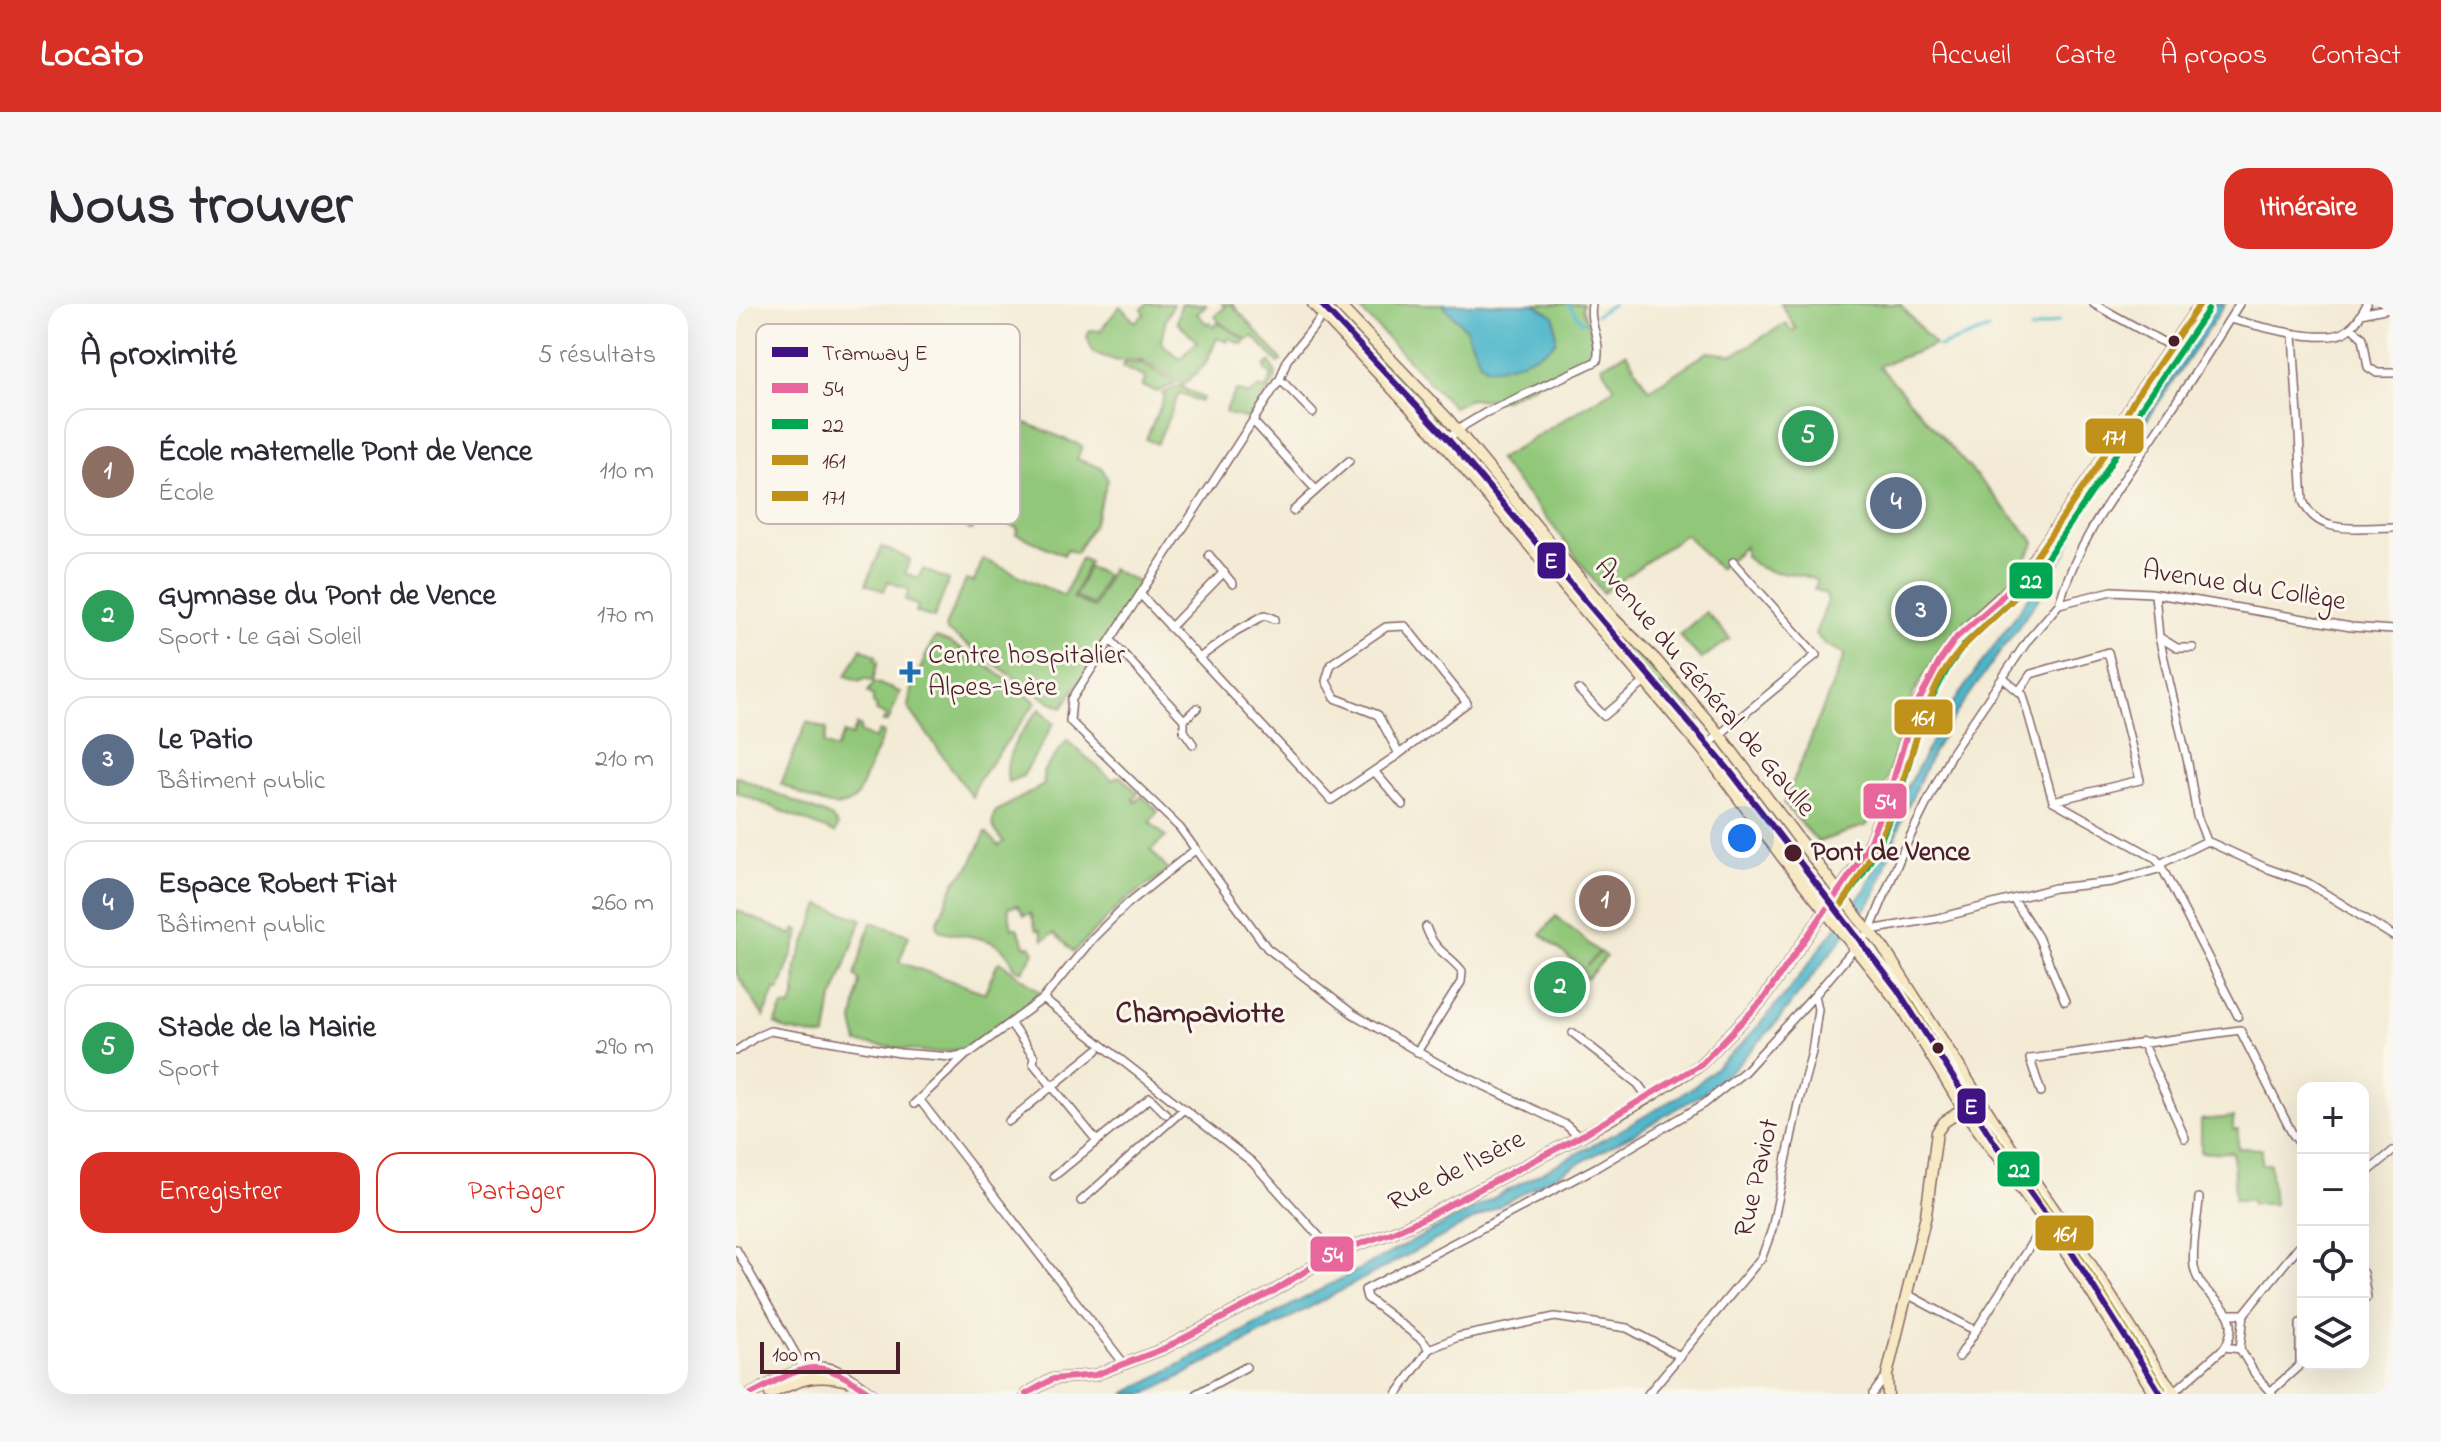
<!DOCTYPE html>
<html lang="fr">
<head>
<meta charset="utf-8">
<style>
  body { margin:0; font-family:"Indie Flower",sans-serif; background:#f7f7f7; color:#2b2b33 }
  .controls { position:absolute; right:24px; bottom:24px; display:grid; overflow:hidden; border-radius:16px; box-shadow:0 8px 32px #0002 }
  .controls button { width:72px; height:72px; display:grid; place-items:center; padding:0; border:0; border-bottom:2px solid #e1e1e2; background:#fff; color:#2b2b33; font:40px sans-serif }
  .scale { position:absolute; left:24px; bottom:20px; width:140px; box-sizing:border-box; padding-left:8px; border:4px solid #4a1f2b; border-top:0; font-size:22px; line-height:28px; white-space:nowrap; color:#4a1f2b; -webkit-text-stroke:6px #fbf7ec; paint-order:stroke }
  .you { position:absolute; left:1006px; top:534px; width:28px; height:28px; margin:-20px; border:6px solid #fff; border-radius:50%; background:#1a73e8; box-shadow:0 0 0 12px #1a73e833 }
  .badge { display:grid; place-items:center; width:52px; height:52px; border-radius:50%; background:#d93025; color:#fff; font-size:26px; font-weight:700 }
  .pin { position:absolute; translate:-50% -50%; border:4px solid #fff; box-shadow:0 2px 8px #0006 }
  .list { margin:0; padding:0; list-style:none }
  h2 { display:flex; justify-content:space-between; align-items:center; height:104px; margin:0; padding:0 32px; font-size:34px }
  h2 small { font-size:26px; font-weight:400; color:#7c7c81 }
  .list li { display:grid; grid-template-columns:52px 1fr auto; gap:24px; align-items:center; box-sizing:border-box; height:128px; margin:0 16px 16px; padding:0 16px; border:2px solid #e1e1e2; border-radius:24px }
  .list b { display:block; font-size:30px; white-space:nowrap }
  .list p { margin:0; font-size:26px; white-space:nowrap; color:#7c7c81 }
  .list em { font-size:26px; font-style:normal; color:#7c7c81 }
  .actions { display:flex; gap:16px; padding:24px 32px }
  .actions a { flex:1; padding:18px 0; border:2px solid #d93025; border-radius:24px; text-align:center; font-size:28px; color:#d93025 }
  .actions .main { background:#d93025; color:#fff }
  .icon { flex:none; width:44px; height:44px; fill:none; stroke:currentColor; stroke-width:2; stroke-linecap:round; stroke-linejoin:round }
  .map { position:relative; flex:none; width:1657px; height:1090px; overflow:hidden; border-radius:24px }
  header { display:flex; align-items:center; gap:48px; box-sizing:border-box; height:112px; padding:0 40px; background:#d93025; color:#fff }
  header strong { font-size:38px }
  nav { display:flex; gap:44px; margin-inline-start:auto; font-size:28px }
  .intro { display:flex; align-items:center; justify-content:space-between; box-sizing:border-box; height:192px; padding:0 48px }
  h1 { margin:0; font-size:56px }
  .button { padding:20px 36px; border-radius:24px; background:#d93025; color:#fff; font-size:28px; font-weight:700 }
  main { display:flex; gap:48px; padding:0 48px }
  aside { flex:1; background:#fff; border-radius:24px; box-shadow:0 8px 32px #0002 }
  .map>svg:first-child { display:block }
  .green { fill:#91c779; stroke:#6e7352; stroke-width:2 }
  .water { fill:#4cb6ca; stroke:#4b6a7a; stroke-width:2 }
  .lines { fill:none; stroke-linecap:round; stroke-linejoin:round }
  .stream { stroke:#4cb6ca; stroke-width:3 }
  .street-casing { stroke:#856666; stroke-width:10 }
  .secondary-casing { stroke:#856666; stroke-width:13 }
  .street { stroke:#fff; stroke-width:7 }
  .secondary { stroke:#f7e9c3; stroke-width:10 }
  .tram { stroke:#4a1f2b; stroke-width:2 }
  .bus-1-casing { stroke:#fbf7ec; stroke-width:12 }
  .bus-2-casing { stroke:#fbf7ec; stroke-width:12 }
  .bus-3-casing { stroke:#fbf7ec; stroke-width:12 }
  .bus-4-casing { stroke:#fbf7ec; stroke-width:12 }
  .bus-1 { stroke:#e7679c; stroke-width:6 }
  .bus-2 { stroke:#00a651; stroke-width:6 }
  .bus-3 { stroke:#c0921a; stroke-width:6 }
  .bus-4 { stroke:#c0921a; stroke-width:6 }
  .tram-1-casing { stroke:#fbf7ec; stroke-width:12 }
  .tram-1 { stroke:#401382; stroke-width:6 }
  .bus-dot { fill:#4a1f2b; stroke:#fbf7ec; stroke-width:3 }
  .poi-dot { fill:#1f6fb2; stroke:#fbf7ec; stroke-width:3 }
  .labels { text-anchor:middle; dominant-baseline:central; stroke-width:6; stroke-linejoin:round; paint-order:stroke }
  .street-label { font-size:28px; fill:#4a1f2b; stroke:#fbf7ec }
  .poi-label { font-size:28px; fill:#4a1f2b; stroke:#fbf7ec; text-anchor:start }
  .stop-label { font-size:28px; font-weight:bold; fill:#4a1f2b; stroke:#fbf7ec; text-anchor:start }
  .neighbourhood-label { font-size:30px; font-weight:bold; fill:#4a1f2b; stroke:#fbf7ec }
  .key { fill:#fbf7ec; stroke:#c6b6b2; stroke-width:2 }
  .key-label { font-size:22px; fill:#4a1f2b }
  .line-badge { stroke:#fbf7ec; stroke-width:3 }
  .badge-label { font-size:22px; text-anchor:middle; font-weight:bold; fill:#fff }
</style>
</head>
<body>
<header>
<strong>Locato</strong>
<nav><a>Accueil</a><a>Carte</a><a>À propos</a><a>Contact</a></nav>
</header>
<div class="intro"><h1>Nous trouver</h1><a class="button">Itinéraire</a></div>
<main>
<aside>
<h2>À proximité<small>5 résultats</small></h2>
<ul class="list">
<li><span class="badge" style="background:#8d6e63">1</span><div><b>École maternelle Pont de Vence</b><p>École</p></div><em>110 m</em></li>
<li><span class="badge" style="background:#2e9e5b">2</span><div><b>Gymnase du Pont de Vence</b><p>Sport · Le Gai Soleil</p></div><em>170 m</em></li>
<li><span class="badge" style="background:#5c6f8a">3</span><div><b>Le Patio</b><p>Bâtiment public</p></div><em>210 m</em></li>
<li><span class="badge" style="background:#5c6f8a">4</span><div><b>Espace Robert Fiat</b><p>Bâtiment public</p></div><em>260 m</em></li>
<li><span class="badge" style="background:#2e9e5b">5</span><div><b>Stade de la Mairie</b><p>Sport</p></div><em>290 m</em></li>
</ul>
<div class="actions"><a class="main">Enregistrer</a><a>Partager</a></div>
</aside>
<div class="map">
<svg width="1657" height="1090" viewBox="0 0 1657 1090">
  <rect width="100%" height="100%" fill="#fbf7ec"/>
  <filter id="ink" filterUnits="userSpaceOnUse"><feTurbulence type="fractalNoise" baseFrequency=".0125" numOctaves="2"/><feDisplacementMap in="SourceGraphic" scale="16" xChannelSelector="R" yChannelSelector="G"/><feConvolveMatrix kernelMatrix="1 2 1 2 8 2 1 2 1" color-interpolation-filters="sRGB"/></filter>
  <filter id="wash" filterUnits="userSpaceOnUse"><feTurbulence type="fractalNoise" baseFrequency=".006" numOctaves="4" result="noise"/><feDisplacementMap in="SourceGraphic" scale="32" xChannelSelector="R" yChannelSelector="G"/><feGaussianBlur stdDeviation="1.8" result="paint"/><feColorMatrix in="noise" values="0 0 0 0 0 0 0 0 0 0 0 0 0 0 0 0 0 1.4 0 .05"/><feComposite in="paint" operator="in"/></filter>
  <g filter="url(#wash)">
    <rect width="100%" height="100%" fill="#f3ebd5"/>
    <path class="green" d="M411,0H437L430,15L425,38L443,55L461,38L441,18L445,0H471L461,10L471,20L474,18L477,23L482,19L510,36L506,40L493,34L491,38L481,34L469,61L447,81L407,56L382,57L357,49L351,32L354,26L364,27L384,2L399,18L409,9L406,5Z
      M486,0H496L546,56L542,59L517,32L512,36L483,18L479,12L489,3Z
      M619,0H847L846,4L860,46L848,57L766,96L734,95L717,103Z
      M1045,0H1164L1199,41L1143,62L1299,238L1287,260L1261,292L1235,314L1205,346L1178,388L1151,475L1131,521L1082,538L1048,500L1109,350L1090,341L1079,330L1092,297L1090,290L1078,285L1081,279L1079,276C1052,263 1033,277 1009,252V242L983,265L949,230L867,289L814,218L762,156L879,84L865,62L890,49L913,86L972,48L997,51L1050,19L1056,27L1060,25Z
      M613,16L649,58L706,115L696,123L604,24Z
      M534,58L540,69L539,77L512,115C505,112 497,113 489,108L500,86L514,91L523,83L530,85L536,71L531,68L529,62Z
      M407,59L439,80L421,88L406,82L410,74L386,63L388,60Z
      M443,82L467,94L465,98L443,89L421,140L410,135L429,92L426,90Z
      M290,119L346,142L341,155L366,164L372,176L358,219L340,249L331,245L328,251L280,230L282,224L250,213Z
      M186,142L200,148V151L204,153L200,162L224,172L229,161L247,168L259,142L271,146L236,226L232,225L235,218L176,192L174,196L164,192H171L189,152L183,149Z
      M729,143L778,203L896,336L886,344L720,150Z
      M146,243L174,255L169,269L182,274L187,265L213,276L198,314L180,308L182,302L169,296L173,286L152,277L148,287L130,280Z
      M345,254L353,258L337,294L358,304L375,265L406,280L327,403L311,396L211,327L209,323L230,276L238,278L247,255L328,292Z
      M352,263L370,271L357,301L339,293Z
      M970,308L994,335L965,355L943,331Z
      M200,334C224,339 279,382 300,398L241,478L236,493L172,403L175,386L197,336Z
      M899,341L960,414L965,416L954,424L890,348Z
      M125,344L141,352L138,356L142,357L137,377L128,374L124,377L110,372Z
      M138,378L164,388L152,418H147L150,411L140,407L141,403L137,399V392L132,388Z
      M304,405L318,419L287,472L272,478C266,450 287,425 304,405Z
      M71,418L91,425L88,440L100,445L108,429L116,432L121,421L125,423L124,428L139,435L143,427L148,429L120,494C101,514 66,489 45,480Z
      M331,436L376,476L384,472L402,489L397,495L400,498L406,492L422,507L414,518L430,533L415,546L432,566L384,601L338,648L318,629L307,636L304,626H300L295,609L288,611L282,601L272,604L276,624H281L290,643L294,642L298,648L286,667L278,663C266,629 233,635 203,626L201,619L219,578L234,562L250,528L263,542L268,538C259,528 253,520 259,508L308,481L307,468Z
      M0,472L95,513L102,522L99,529L0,488Z
      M84,601L126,615L95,700L90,732L86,733L51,726L39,720L47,702L55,703L59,691L60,662Z
      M0,606L56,631L59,625L64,628L43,686H39L28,713L0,669Z
      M820,612L863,648L851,662L864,648L870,653L851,675L845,670L848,666L805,630Z
      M135,618L173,631L163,658L249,689L261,660L264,658L304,687L290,701L231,744L200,749L122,739L117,718L124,677L119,671Z
      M1142,647L1231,782L1223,786L1215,777L1164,694L1131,655Z
      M1250,813L1331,929L1430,1084L1422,1088L1240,819Z
      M1497,813V826H1502V844L1526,845V860H1534L1538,900H1516V896H1499L1497,848L1465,849V816Z"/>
    <path class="water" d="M706,0H799L819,13L820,37C812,49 766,67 751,64L744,58L730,25Z
      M1477,0H1489L1342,218L1330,248L1303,294L1221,408L1197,448L1167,513L1138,593L1036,724L999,763L966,790L896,831L438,1076L409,1090H388L878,830L958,783L1007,739L1052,687L1130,584L1164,497L1213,405L1299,284L1335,213L1380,151Z"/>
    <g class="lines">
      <path class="stream" d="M832,0L846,18H849
        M860,11L877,0
        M1295,26L1323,17
        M1203,43L1253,25"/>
    </g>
  </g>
  <g filter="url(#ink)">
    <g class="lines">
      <defs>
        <path id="street" d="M596,0L551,56L544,75L336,395L334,417L444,524L531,644L617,710L703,760L830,821L843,833
          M1358,0L1434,42
          M1625,10L1657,3
          M1494,15C1521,21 1582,40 1607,29C1619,23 1625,11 1631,0
          M1615,23L1627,34L1632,63L1641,69H1657
          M1557,30L1567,197C1582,233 1624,223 1657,223
          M544,75L577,109
          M517,117L580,186
          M706,140L729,121L749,109L861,57C866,34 852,21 856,0
          M557,207L613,157
          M473,251L497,280
          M1419,290L1423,333L1441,344H1457
          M406,292L595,496L663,450L731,399L669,322L650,323L595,360L590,377L599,394L642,411L663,450
          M1323,300C1341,238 1380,187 1416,134C1446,90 1475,45 1503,0
          M434,324L488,268
          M1423,333L1452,459L1461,512L1471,537
          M375,336L448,416V427L457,440
          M463,354L500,327L529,311L539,315
          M1268,375L1287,391L1317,497L1419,554L1424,560L1502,712
          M843,386L868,412L910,377
          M1284,386L1295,370L1372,348L1404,476L1317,497
          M448,416L461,404
          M966,445L1080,351L997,258
          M638,467L667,501
          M1003,527L1013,519
          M1424,560L1471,537L1530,564L1572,579L1657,632
          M1278,596L1302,633L1329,697
          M1134,626L1203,614L1319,584L1376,578L1426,564
          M307,695L516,858L598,949
          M274,719L298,753L297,759L361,837
          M837,729L902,780L912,794
          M1406,738L1449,834
          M0,747L20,733L34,727L164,749L216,753L232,750L307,695L357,634L390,601L460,545
          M681,748L725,678L726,667C712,649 699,649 690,623
          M1305,788L1294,755L1504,726L1556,829L1567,844
          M183,795L389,1061
          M178,800L230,751
          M273,817L361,746
          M318,872L414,794L430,810
          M1627,872L1657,847
          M1463,894C1462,915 1455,942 1458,963C1464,998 1512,1001 1489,1043L1504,1045L1508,1010H1493
          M345,897L448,805
          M0,945L68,1065
          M1627,969L1631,993
          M1171,990L1240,1027
          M1508,1010L1567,937
          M693,1045L686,1036L631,994L629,986L861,863L968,800L1008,768L1079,691
          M1504,1045L1519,1070L1536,1090
          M1223,1053L1309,918
          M1534,1088L1564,1061V1019
          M1437,1089L1489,1043
          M460,1090L510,1063
          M661,1090L693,1045L722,1033L819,1013L891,1024L942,1051
          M912,1090L1026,953L1036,925L1062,800L1076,748L1082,705L1079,691L1134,626L1167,547L1215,450L1292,336L1323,300L1376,287L1415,289L1615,323L1657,326
          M1137,1090L1151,1071"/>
        <path id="secondary" d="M577,0L696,127L966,445L1046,553L1167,705L1227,805L1322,936L1419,1090
          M602,0L711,114L845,276L878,315L920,356L983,430L1123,615L1145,640L1274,842L1339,935L1422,1067L1440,1090
          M15,1090C40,1078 69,1056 98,1066C111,1071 124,1082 136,1090
          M34,1090C65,1075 78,1069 112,1077
          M290,1090L317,1075L359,1071L427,1045L538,987L598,949L655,929L690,913L843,833L912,794L965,760L1026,697L1119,564L1134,537L1157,477L1178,406L1204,357L1221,333L1285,274L1361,163L1398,96L1464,0
          M1152,1090L1151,1071L1190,911L1201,828L1208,818L1244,794"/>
      </defs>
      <use href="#street" class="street-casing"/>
      <use href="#secondary" class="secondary-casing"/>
      <use href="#street" class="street"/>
      <use href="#secondary" class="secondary"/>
      <path class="tram" d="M926,378L943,405"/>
      <defs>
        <path id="bus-1" d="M15,1090C73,1060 79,1051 136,1090
          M290,1090L317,1075L359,1071L427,1045L538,987L598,949L655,929L690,913L843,833L965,760L1026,697L1119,564L1134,537L1157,477L1178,406L1204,357L1221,333L1262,297L1292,264"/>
        <path id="bus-2" d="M1427,1085L1330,931L1235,799L1176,700L1101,607L1127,570L1143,541L1167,480L1187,410L1213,362L1229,340L1293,280L1369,169L1407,101L1472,6"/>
        <path id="bus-3" d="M1300,270C1271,308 1229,331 1205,373C1187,406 1179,441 1167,476C1151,523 1130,567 1101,607L1176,700L1235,799L1330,931L1427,1085"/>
        <path id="bus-4" d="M1292,264L1361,163L1398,96L1464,0"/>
      </defs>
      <use href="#bus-1" class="bus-1-casing"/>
      <use href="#bus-2" class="bus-2-casing"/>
      <use href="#bus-3" class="bus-3-casing"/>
      <use href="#bus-4" class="bus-4-casing"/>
      <use href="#bus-1" class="bus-1"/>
      <use href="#bus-2" class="bus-2"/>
      <use href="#bus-3" class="bus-3"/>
      <use href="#bus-4" class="bus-4"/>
      <defs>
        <path id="tram-1" d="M585,0L711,134L994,467L1161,685L1260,841L1326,933L1425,1090"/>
      </defs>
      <use href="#tram-1" class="tram-1-casing"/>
      <use href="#tram-1" class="tram-1"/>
    </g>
  </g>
  <g class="bus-dot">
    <circle cx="1438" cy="37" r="7"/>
    <circle cx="1057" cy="549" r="10"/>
    <circle cx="1202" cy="744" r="7"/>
  </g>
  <path class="poi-dot" d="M170 356h8v8h8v8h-8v8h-8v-8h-8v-8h8z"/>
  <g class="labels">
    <g class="street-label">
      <text transform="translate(1508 283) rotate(9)">Avenue du Collège</text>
      <text transform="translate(968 384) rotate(50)">Avenue du Général de Gaulle</text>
      <text transform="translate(721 868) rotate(-27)">Rue de l'Isère</text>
      <text transform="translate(1022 874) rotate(-77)">Rue Paviot</text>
    </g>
    <g class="poi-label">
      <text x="192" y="352">Centre hospitalier<tspan x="192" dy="32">Alpes-Isère</tspan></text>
    </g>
    <g class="stop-label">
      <text x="1075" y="549">Pont de Vence</text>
    </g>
    <g class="neighbourhood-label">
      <text x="464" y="711">Champaviotte</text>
    </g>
  </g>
  <rect x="20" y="20" width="264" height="200" rx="12" class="key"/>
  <rect x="36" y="43" width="36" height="10" fill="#401382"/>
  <rect x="36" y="79" width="36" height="10" fill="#e7679c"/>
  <rect x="36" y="115" width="36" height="10" fill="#00a651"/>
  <rect x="36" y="151" width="36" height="10" fill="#c0921a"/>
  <rect x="36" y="187" width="36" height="10" fill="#c0921a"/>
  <g class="key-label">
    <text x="86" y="56">Tramway E</text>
    <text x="86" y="92">54</text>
    <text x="86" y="128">22</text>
    <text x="86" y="164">161</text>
    <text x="86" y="200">171</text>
  </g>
  <g class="line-badge">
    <rect x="1348" y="113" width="61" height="38" rx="8" fill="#c0921a"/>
    <rect x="800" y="237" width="31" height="39" rx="8" fill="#401382"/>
    <rect x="1272" y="257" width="46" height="39" rx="8" fill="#00a651"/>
    <rect x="1157" y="394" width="61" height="38" rx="8" fill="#c0921a"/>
    <rect x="1126" y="478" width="46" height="38" rx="8" fill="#e7679c"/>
    <rect x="1220" y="783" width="31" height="38" rx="8" fill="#401382"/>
    <rect x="1260" y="846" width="45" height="38" rx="8" fill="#00a651"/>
    <rect x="1298" y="910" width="61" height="38" rx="8" fill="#c0921a"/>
    <rect x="573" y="931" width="46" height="38" rx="8" fill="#e7679c"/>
  </g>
  <g class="badge-label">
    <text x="1378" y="140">171</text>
    <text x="815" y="264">E</text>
    <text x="1295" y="284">22</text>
    <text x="1187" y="421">161</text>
    <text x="1149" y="505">54</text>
    <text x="1235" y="810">E</text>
    <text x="1283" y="873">22</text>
    <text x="1329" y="937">161</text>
    <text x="596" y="958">54</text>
  </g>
</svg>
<div class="controls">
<button>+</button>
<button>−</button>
<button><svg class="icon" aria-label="locate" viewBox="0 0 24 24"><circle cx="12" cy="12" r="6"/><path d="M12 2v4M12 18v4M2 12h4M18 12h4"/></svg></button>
<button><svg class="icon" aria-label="layers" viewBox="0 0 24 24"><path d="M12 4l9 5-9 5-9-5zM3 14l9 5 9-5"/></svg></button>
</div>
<div class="scale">100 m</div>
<div class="you"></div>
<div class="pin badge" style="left:869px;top:597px;background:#8d6e63">1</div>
<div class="pin badge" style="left:824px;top:683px;background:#2e9e5b">2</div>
<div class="pin badge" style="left:1185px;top:307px;background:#5c6f8a">3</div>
<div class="pin badge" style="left:1160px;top:199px;background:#5c6f8a">4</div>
<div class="pin badge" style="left:1072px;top:132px;background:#2e9e5b">5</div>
</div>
</main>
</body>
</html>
